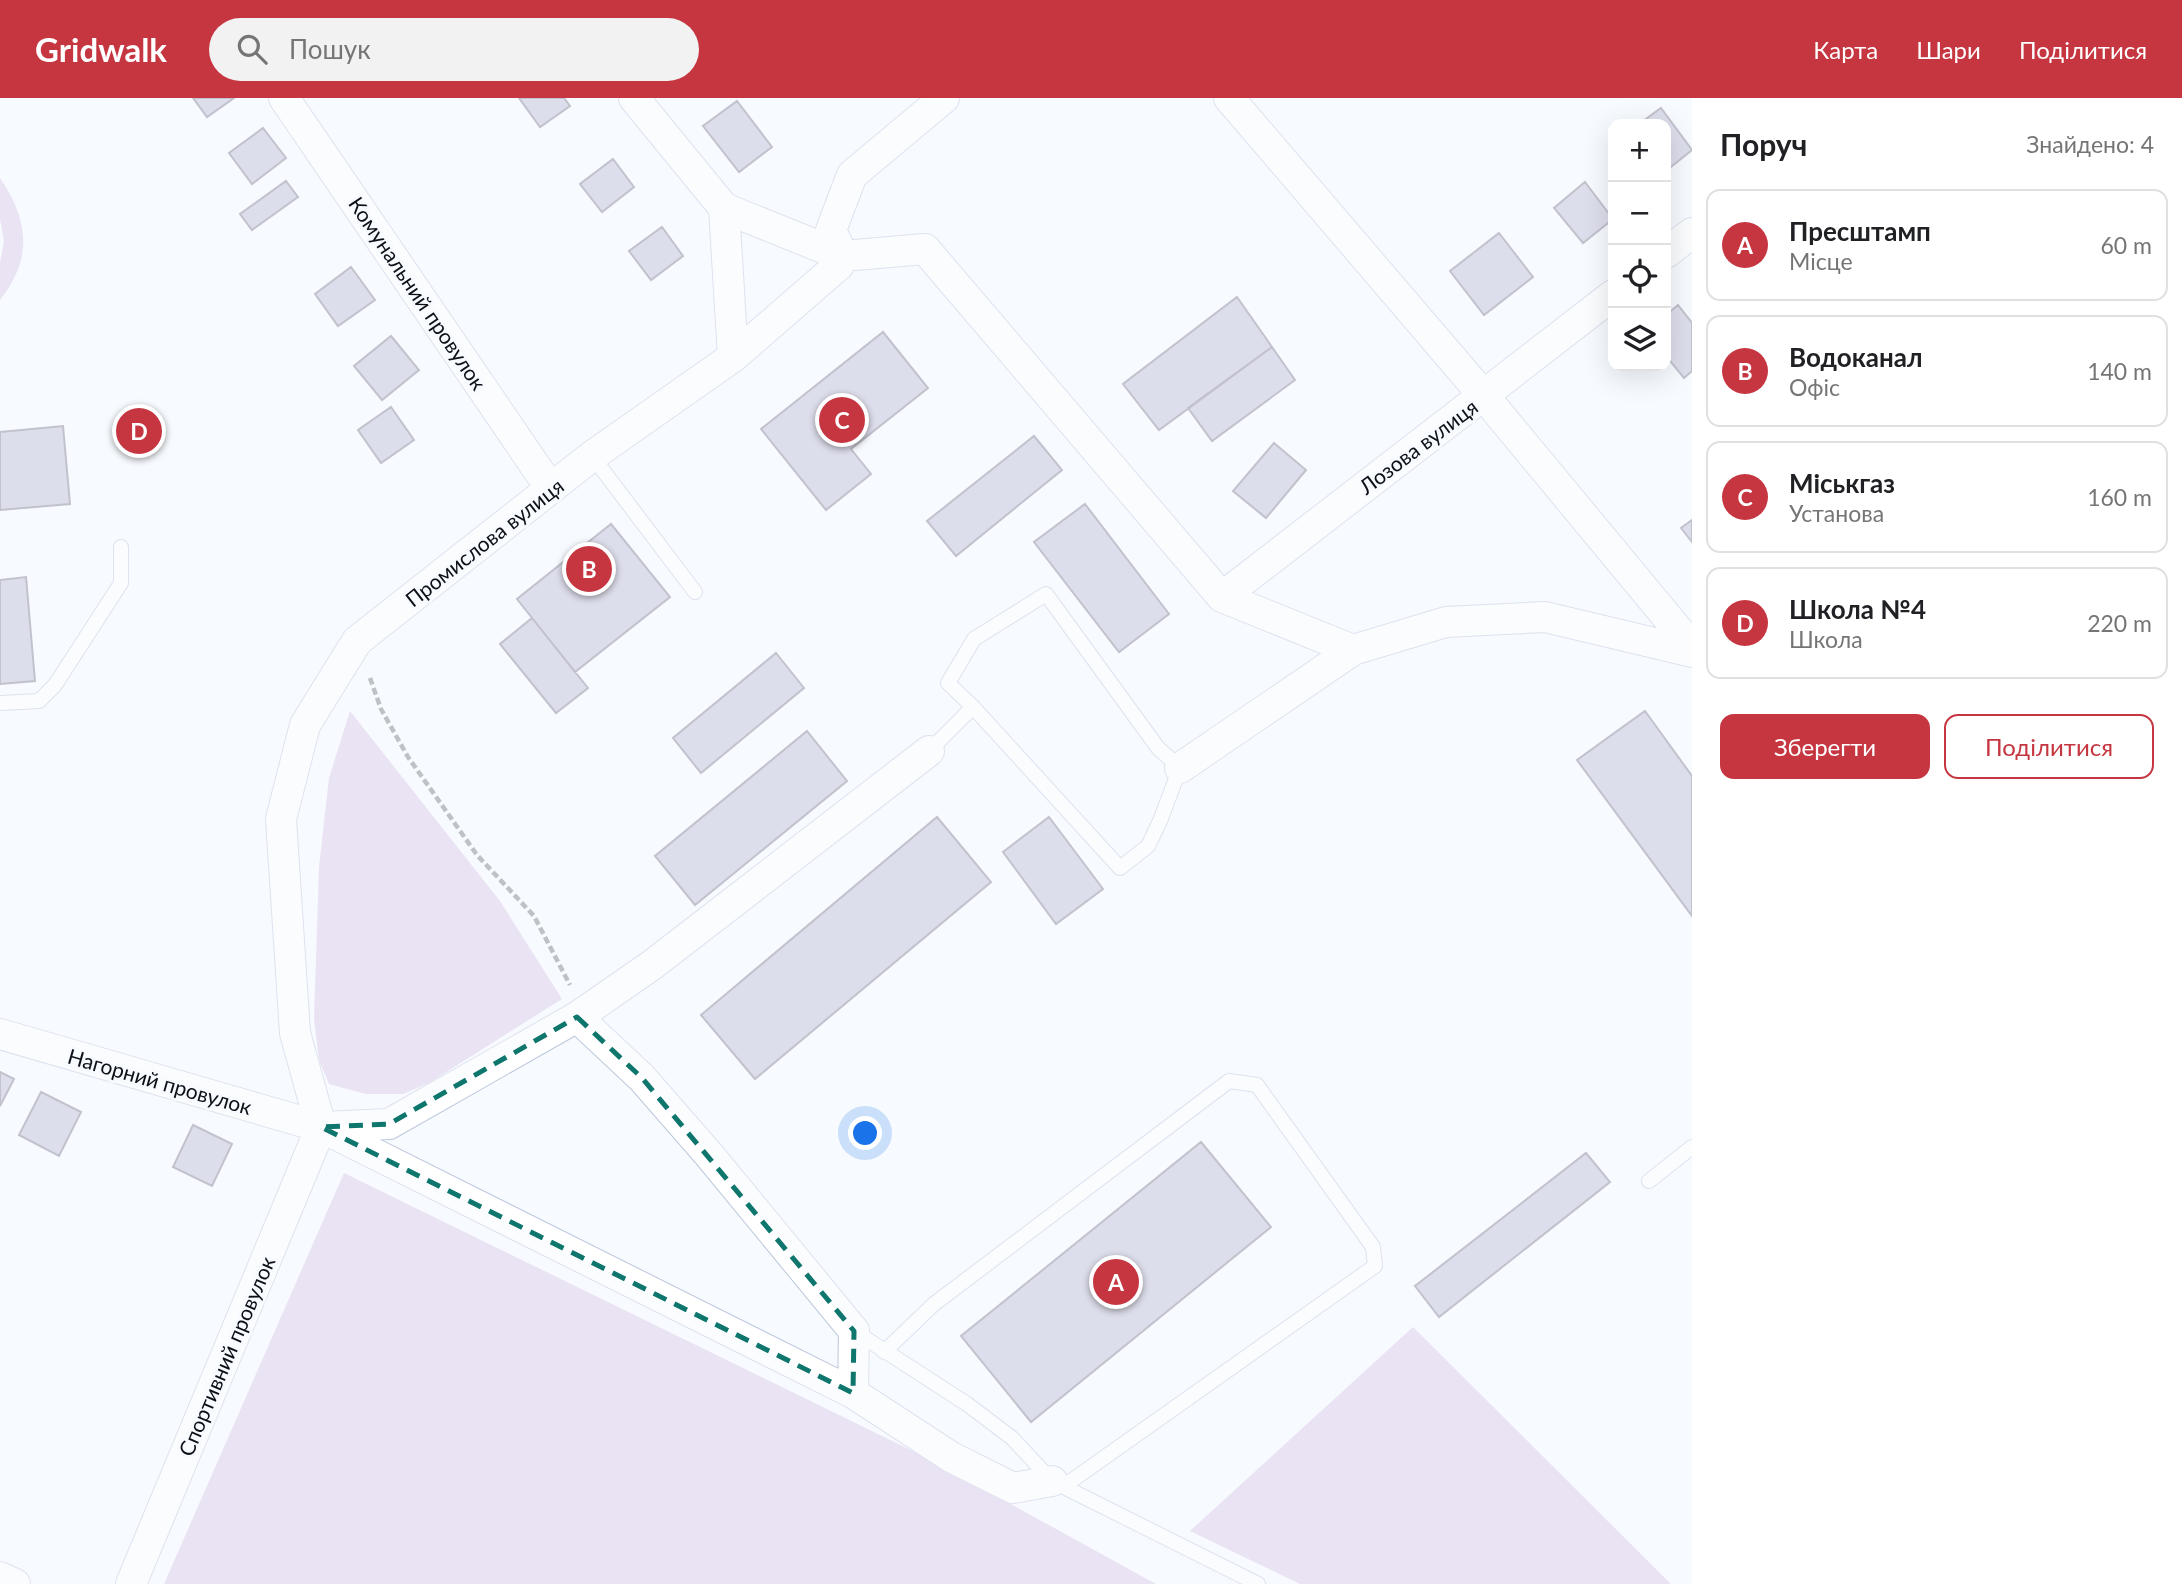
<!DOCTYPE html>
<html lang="uk">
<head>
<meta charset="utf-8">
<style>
  body { margin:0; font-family:Lato,sans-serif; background:#f2f2f2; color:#202124 }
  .controls { position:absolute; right:21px; top:21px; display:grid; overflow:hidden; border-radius:14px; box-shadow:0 7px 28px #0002 }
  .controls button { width:63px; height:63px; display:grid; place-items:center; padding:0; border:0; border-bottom:2px solid #e0e0e0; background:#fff; color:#202124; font:35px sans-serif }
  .you { position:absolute; left:866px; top:1036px; width:24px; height:24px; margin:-18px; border:5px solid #fff; border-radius:50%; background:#1a73e8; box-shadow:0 0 0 10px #1a73e833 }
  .badge { display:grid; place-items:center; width:46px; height:46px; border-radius:50%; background:#c63641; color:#fff; font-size:23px; font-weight:700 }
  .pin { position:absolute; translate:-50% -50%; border:4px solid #fff; box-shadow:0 2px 7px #0006 }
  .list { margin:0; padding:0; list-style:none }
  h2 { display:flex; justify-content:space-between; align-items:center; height:91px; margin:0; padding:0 28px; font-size:30px }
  h2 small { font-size:23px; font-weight:400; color:#757577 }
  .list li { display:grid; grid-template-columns:46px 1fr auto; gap:21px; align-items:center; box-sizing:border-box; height:112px; margin:0 14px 14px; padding:0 14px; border:2px solid #e0e0e0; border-radius:14px }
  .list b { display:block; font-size:26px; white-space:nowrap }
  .list p { margin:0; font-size:23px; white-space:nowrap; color:#757577 }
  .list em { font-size:23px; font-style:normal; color:#757577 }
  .actions { display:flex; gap:14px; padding:21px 28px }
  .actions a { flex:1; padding:16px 0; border:2px solid #c63641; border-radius:14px; text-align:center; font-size:24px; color:#c63641 }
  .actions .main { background:#c63641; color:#fff }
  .icon { flex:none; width:38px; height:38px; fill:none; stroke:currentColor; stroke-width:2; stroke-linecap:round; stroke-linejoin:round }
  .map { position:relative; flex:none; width:1692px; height:1486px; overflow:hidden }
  header { display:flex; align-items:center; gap:42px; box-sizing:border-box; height:98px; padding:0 35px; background:#c63641; color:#fff }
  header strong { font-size:33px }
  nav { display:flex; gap:38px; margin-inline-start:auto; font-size:24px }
  .search { width:490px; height:63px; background:#f2f2f2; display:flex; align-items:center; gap:18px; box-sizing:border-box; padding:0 24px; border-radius:38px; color:#757577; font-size:26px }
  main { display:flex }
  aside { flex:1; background:#fff }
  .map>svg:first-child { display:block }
  .green { fill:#d9c8e8 }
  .building { fill:#bdbdd4; stroke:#7f7f94; stroke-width:2 }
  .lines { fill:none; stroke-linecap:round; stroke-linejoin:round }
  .lane-casing { stroke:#bcc8dd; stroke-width:16 }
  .street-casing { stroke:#bcc8dd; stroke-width:32 }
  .path { stroke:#797c81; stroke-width:4.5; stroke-dasharray:7 3.5; stroke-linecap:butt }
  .lane { stroke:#fff; stroke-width:14 }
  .street { stroke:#fff; stroke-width:30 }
  .marked { fill:none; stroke:#0f766e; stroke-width:5; stroke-dasharray:14 9; stroke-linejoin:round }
  .labels { text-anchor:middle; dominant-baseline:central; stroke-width:6; stroke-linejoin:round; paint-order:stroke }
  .street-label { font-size:21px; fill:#0d1117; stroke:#f7fafe }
</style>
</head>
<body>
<header>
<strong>Gridwalk</strong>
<div class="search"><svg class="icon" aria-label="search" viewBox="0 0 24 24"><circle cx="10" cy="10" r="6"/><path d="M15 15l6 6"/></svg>Пошук</div>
<nav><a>Карта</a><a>Шари</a><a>Поділитися</a></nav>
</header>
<main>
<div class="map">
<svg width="1692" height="1486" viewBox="0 0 1692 1486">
  <rect width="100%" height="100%" fill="#f7fafe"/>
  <path class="green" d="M0,80C29,123 33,160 0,202V165L4,143L0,121Z
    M350,613L500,803L562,901L429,985L403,996H366L329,986L319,962L314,921L319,769L329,680Z
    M344,1075L929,1361L1156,1486H164Z
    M1413,1229L1671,1486H1300L1190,1433Z"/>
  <path class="building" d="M193,0H234L207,19Z
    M519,0H564L570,8L540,29Z
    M737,3L772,49L739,74L703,28Z
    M1661,10L1692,52L1666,73V26H1639Z
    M263,30L286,60L252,86L229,55Z
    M613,61L634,89L602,114L580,86Z
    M286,83L298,99L252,132L240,116Z
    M1585,84L1613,121L1583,145L1554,110Z
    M662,129L683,158L651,182L629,153Z
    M1499,135L1533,179L1484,217L1450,173Z
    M351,169L375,202L338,228L315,196Z
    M1237,199L1272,249L1159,332L1123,286Z
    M1678,207L1692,225V273L1684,280L1666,258V217Z
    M883,234L928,290L851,351L871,376L826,412L761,331Z
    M391,238L419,272L382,302L354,268Z
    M1272,249L1295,282L1212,343L1188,310Z
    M391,309L414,342L381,365L358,332Z
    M63,328L70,406L0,412V334Z
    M1034,338L1062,372L956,458L927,423Z
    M1274,345L1306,372L1266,420L1233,393Z
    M1085,406L1169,516L1119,554L1034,444Z
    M1692,422V444L1681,430Z
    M611,426L670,499L575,574L517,501Z
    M26,479L35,583L0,586V482Z
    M532,520L588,590L556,615L500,546Z
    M776,555L804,590L701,675L673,640Z
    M1645,613L1692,678V818L1577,662Z
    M807,633L847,683L695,807L655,758Z
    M937,719L991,784L755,981L701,917Z
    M1049,719L1103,791L1056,826L1003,754Z
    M0,974L14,981L0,1008Z
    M41,994L81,1014L59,1058L19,1037Z
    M193,1027L232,1046L212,1088L173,1069Z
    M1201,1044L1271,1129L1031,1324L961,1238Z
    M1586,1055L1610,1084L1439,1219L1415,1188Z"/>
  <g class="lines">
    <defs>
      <path id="lane" d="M592,358L695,494
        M0,605L39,603L55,587L121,485V449
        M929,653L973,609L1120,770L1148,748L1160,723L1180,670L1158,650L1046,496L974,541L948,585L973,609
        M1649,1083L1692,1049
        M854,1233L967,1306L1012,1340L1052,1383L1258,1486
        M884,1254L934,1206L1229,983L1257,987L1373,1149L1375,1168L1064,1388"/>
      <path id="street" d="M284,0L551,391
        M634,0L724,110L843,158L925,151L1222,499L1353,552
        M1229,0L1484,298L1692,549
        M724,110L733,259
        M1666,155L1692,135
        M1222,499L1613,197
        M1180,670L1353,552L1446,524L1545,519L1692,554
        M577,919L642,980L710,1058L854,1233L853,1295
        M0,936L321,1029L853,1295L951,1359L1013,1390L1052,1383
        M321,1029L295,935L281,721L305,627L357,543L592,358L733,259L839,167L843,158L831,132L852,77L944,0
        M324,1029L389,1026L577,919L652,867L929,653
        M0,1479L15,1486
        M131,1486L321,1029"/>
    </defs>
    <use href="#lane" class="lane-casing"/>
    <use href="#street" class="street-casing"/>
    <path class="path" d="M370,580L381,611L408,659L477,757L534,818L570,887"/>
    <use href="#lane" class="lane"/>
    <use href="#street" class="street"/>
  </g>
  <path d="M0 0H1692V1486H0ZM577,919L642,980L854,1233L853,1295L321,1029L389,1026Z" fill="#f7fafe" fill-opacity=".55" fill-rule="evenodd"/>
  <path class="marked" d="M577,919L642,980L854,1233L853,1295L321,1029L389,1026Z"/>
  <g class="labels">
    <g class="street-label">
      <text transform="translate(418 195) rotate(56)">Комунальний провулок</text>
      <text transform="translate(1418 348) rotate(-37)">Лозова вулиця</text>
      <text transform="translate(484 444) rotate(-38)">Промислова вулиця</text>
      <text transform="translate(160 983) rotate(16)">Нагорний провулок</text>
      <text transform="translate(226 1258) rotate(-67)">Спортивний провулок</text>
    </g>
  </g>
</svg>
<div class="controls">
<button>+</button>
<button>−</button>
<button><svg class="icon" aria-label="locate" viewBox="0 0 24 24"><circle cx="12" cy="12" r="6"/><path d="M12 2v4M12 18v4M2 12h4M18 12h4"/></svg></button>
<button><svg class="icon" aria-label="layers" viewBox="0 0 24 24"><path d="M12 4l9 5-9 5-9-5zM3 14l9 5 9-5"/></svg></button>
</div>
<div class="you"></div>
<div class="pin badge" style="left:1116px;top:1184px">A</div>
<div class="pin badge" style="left:589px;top:471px">B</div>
<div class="pin badge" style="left:842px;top:322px">C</div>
<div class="pin badge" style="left:139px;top:333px">D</div>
</div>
<aside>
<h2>Поруч<small>Знайдено: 4</small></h2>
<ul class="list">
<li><span class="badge">A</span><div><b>Пресштамп</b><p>Місце</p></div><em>60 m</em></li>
<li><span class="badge">B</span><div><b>Водоканал</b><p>Офіс</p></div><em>140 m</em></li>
<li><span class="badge">C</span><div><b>Міськгаз</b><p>Установа</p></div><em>160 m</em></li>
<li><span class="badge">D</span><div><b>Школа №4</b><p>Школа</p></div><em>220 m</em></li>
</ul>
<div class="actions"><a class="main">Зберегти</a><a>Поділитися</a></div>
</aside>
</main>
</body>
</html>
